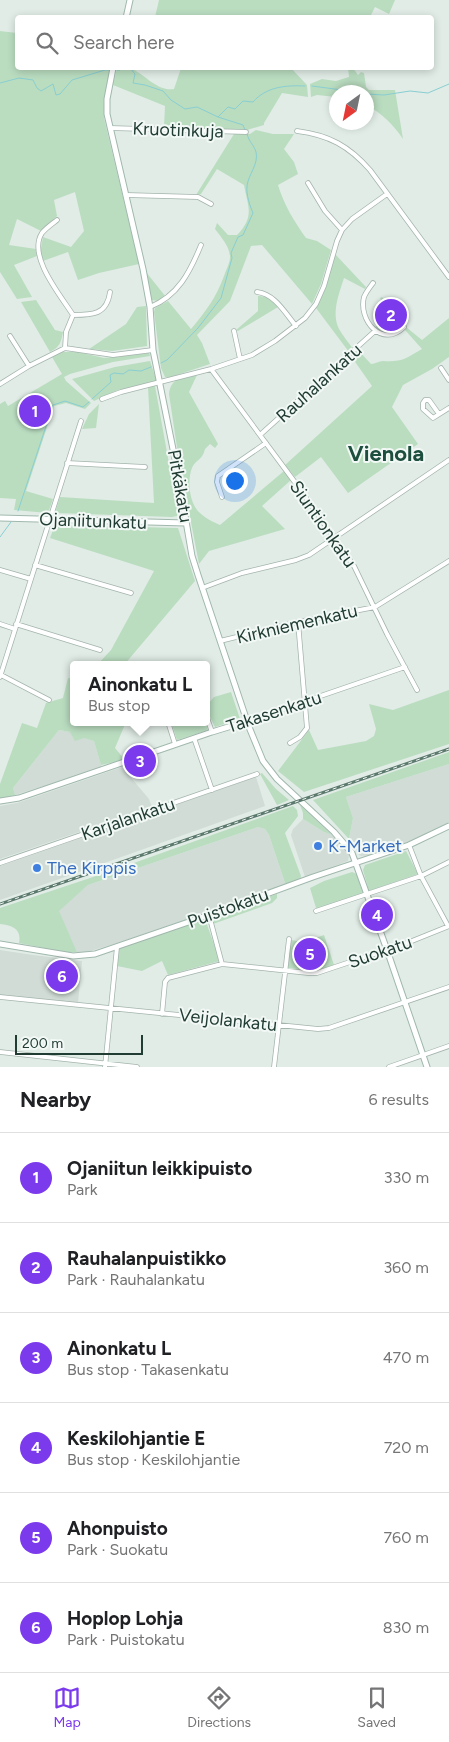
<!DOCTYPE html>
<html lang="en">
<head>
<meta charset="utf-8">
<style>
  body { margin:0; font-family:Figtree,sans-serif; background:#f6f6f6; color:#202124 }
  .compass { position:absolute; left:329px; top:85px; width:45px; height:45px; border-radius:50%; background:#fff; box-shadow:0 2px 8px #0003; rotate:213deg }
  .scale { position:absolute; left:15px; bottom:12px; width:128px; box-sizing:border-box; padding-left:5px; border:2px solid #213d33; border-top:0; font-size:14px; line-height:18px; white-space:nowrap; color:#213d33; -webkit-text-stroke:4px #f2f8f5; paint-order:stroke }
  .you { position:absolute; left:234px; top:480px; width:18px; height:18px; margin:-12px; border:4px solid #fff; border-radius:50%; background:#1a73e8; box-shadow:0 0 0 8px #1a73e833 }
  .badge { display:grid; place-items:center; width:32px; height:32px; border-radius:50%; background:#7c3aed; color:#fff; font-size:16px; font-weight:700 }
  .pin { position:absolute; translate:-50% -50%; border:2px solid #fff; box-shadow:0 1px 5px #0006 }
  .popup { position:absolute; left:70px; top:661px; width:140px; height:65px; box-sizing:border-box; display:grid; place-content:center; border-radius:5px; background:#fff; filter:drop-shadow(0 1px 4px #0005); font-size:16px; white-space:nowrap; color:#757577 }
  .popup b { font-size:19px; color:#202124 }
  .popup::after { content:''; position:absolute; left:50%; top:100%; margin-left:-10px; border:10px solid transparent; border-top-color:#fff }
  .list { margin:0; padding:0; list-style:none }
  h2 { display:flex; justify-content:space-between; align-items:center; height:65px; margin:0; padding:0 20px; font-size:21px }
  h2 small { font-size:16px; font-weight:400; color:#757577 }
  .list li { display:grid; grid-template-columns:32px 1fr auto; gap:15px; align-items:center; box-sizing:border-box; height:90px; padding:0 20px; border-top:1px solid #e0e0e0 }
  .list b { display:block; font-size:19px; white-space:nowrap }
  .list p { margin:0; font-size:16px; white-space:nowrap; color:#757577 }
  .list em { font-size:16px; font-style:normal; color:#757577 }
  .icon { flex:none; width:28px; height:28px; fill:none; stroke:currentColor; stroke-width:2; stroke-linecap:round; stroke-linejoin:round }
  .map { position:relative; flex:none; width:449px; height:1067px; overflow:hidden }
  .search { position:absolute; background:#fff; box-shadow:0 2px 8px #0003; left:15px; right:15px; top:15px; height:55px; display:flex; align-items:center; gap:12px; box-sizing:border-box; padding:0 18px; border-radius:5px; color:#757577; font-size:19px }
  .sheet { height:605px; background:#fff }
  nav { display:flex; justify-content:space-around; align-items:center; box-sizing:border-box; height:70px; border-top:1px solid #e0e0e0; background:#fff; font-size:14px; color:#757577 }
  nav a { display:grid; justify-items:center; gap:2px }
  nav .on { color:#7c3aed }
  .map>svg:first-child { display:block }
  .built { fill:#d0dcd5 }
  .green { fill:#baddc0 }
  .lines { fill:none; stroke-linecap:round; stroke-linejoin:round }
  .stream { stroke:#89ced2; stroke-width:1 }
  .street-casing { stroke:#a4b4ad; stroke-width:5.5 }
  .secondary-casing { stroke:#a0b8ad; stroke-width:7 }
  .street { stroke:#fff; stroke-width:4 }
  .secondary { stroke:#fff; stroke-width:5 }
  .rail-casing { stroke:#5c796e; stroke-width:3 }
  .rail { stroke:#f2f8f5; stroke-width:1; stroke-dasharray:4; stroke-linecap:butt }
  .shop-dot { fill:#3f7fe0; stroke:#f2f8f5; stroke-width:2 }
  .labels { text-anchor:middle; dominant-baseline:central; stroke-width:4; stroke-linejoin:round; paint-order:stroke }
  .street-label { font-size:18px; fill:#213d33; stroke:#f2f8f5 }
  .shop-label { font-size:18px; fill:#366cbe; stroke:#f2f8f5; text-anchor:start }
  .district-label { font-size:22px; font-weight:bold; fill:#1d4f3e; stroke:#f2f8f5 }
</style>
</head>
<body>
<div class="map">
<svg width="449" height="1067" viewBox="0 0 449 1067">
  <rect width="100%" height="100%" fill="#e1ece6"/>
  <path class="built" d="M59,730L70,732L94,741L102,768L15,795L13,788Z
    M449,764V822L423,836L400,845L371,855L361,856L359,855L349,839L353,818L346,797Z
    M122,767L149,799L152,807L0,859V806L17,803Z
    M256,777L265,806L0,900V866Z
    M303,819L324,832L332,835L343,846L349,855L348,861L305,877L291,835L293,829Z
    M258,827L265,829L269,835L286,886L117,943L87,952H77L58,911L88,885Z
    M0,950L33,955L82,961L78,1003L0,998Z"/>
  <path class="green" d="M159,0H395L389,14L375,7L370,17H155Z
    M0,31L17,33L18,68H111L104,99V118L139,264L99,273L78,280L68,252L43,261L40,253L43,237L71,247L84,231L75,192L54,200L57,216L41,231L17,219L9,245L36,249L37,256L14,265L32,297L17,299L0,272Z
    M117,68C121,68 126,67 130,68C144,73 157,92 174,89L181,68H291L307,85L308,97L282,93L264,123V125L247,130L164,127L165,106L113,85Z
    M348,68H353L358,75L361,72L364,73L366,87L369,90H395L403,139C393,124 382,114 367,105L366,92H336V97L317,95L311,97L310,84L322,79L336,81L349,77Z
    M256,130L273,134H294L284,149L294,162L298,174L278,185C284,205 294,221 306,238L317,241L331,250L321,284L312,304L262,245L251,246L230,301L197,335L202,343L210,364L171,377H165L161,368L154,312L155,308L168,301L191,329C206,311 216,298 224,276C226,270 230,263 230,257C230,247 221,237 215,229L217,223L228,235H237C255,216 248,207 244,185L217,169L201,194L196,195L234,134H250Z
    M335,254L366,287L365,289L344,278C339,294 331,313 339,329C343,336 349,343 353,349L349,352L316,308L326,287Z
    M146,272L166,297L158,301L152,300Z
    M258,296C268,296 272,301 278,307L238,331L236,330L258,311Z
    M382,297L402,325L399,329L390,334L381,332L374,328L389,317L380,298Z
    M36,300L55,330L63,332C61,342 60,347 50,352L21,302Z
    M146,306L147,346L112,351L89,349L126,324L137,307Z
    M449,318V357L432,369L403,385L392,407L418,444L348,493L321,457L295,477L285,465L372,386L351,356L358,350L371,364C375,364 379,361 383,361C402,362 405,359 422,349L405,330L406,327L422,340Z
    M62,352H78L104,358L149,353L150,356L113,362L70,374L64,377L66,381L91,403L85,409L66,403L54,406L26,491L53,499L48,513L14,510L16,499L0,498V404L5,401L8,406L62,374L52,357Z
    M150,361L157,382L118,390L94,401L72,379L115,367Z
    M197,375L189,392L218,444L215,448L210,444L205,449C202,461 196,459 192,468C187,480 189,504 200,513C205,518 213,522 220,525L284,471L291,480L262,506L285,529L209,551L199,564L178,454L169,394C171,377 182,379 197,375Z
    M155,386L178,513L177,516L172,517L55,513L60,497L154,503L148,387Z
    M99,404L96,428L82,429L89,414Z
    M55,525L178,528L195,581L124,665H97L111,650L154,571L50,538Z
    M68,678L74,679V722H126L115,748L125,760L101,765L94,741L84,738L75,741L70,732L59,730L13,788L15,795L0,799V784L22,723L37,728L46,703L63,698Z
    M449,690V744L304,792L278,771L309,730L318,750L366,741L374,736L376,729L369,704L393,710Z
    M231,692L240,719L215,727L209,715L207,705L214,697Z
    M171,722H206L208,730L177,740Z
    M449,752V764L346,797L353,818L349,839L313,800Z
    M262,773L276,789L289,800L277,805L260,774Z
    M300,805L332,835L324,832L303,819V813Z
    M293,806L297,810L298,816L285,833L301,876L300,880L286,886L269,835L265,829L258,827L88,885L59,911L77,952H65L19,943C22,929 12,925 0,924V908L117,869Z
    M406,851L418,874L369,891L363,870L365,865Z
    M352,872L357,874L363,894L318,909L316,908L310,888L324,881Z
    M277,894V898L272,903L213,924L210,917Z
    M205,919L220,961L168,975L162,961L142,971L117,966V948Z
    M324,935L334,965L316,971L287,968L291,940L303,942Z"/>
  <g class="lines">
    <path class="stream" d="M130,68L135,74L133,83L145,85L163,91L171,100L185,109L197,107L218,117L228,107L235,109L243,101L253,102C266,87 285,85 305,86
      M117,70H120L121,68
      M0,83L19,78L33,80L37,88L41,91L53,84L56,95L60,94L72,80L105,70H110
      M312,86L357,92
      M366,94L384,95L410,91L428,93L449,84
      M218,117L243,125L245,130
      M161,363L167,360L198,328L221,298L232,258L231,253L238,237L243,235L253,213C250,206 246,195 247,186C248,175 259,164 256,152C254,145 249,142 247,134
      M92,399L111,382L110,375L114,373L123,374L129,370L141,371L151,367
      M18,511L53,405L65,401L83,407L89,402
      M0,537L11,522"/>
    <defs>
      <path id="street" d="M110,128L246,132
        M297,131C329,135 349,146 370,170L449,277
        M308,183L325,211L342,230
        M126,195L198,197L211,204
        M57,220C52,224 46,228 42,233C27,256 61,296 73,315L66,332L65,348
        M373,283C370,287 366,292 364,297C358,320 382,349 404,327
        M257,292C275,294 285,313 296,326
        M150,307C178,296 190,272 201,245
        M73,315C92,315 107,315 110,292
        M234,331L240,359
        M10,336L29,366
        M441,368L449,380
        M211,369L294,481L354,566L387,634L417,690
        M0,384L29,366L65,348L113,355L153,350
        M102,399L121,392L211,369L252,355L275,341L305,318L316,304L324,286L337,241L342,230L352,219L387,194
        M439,414L429,400H425L423,403V409L433,418L449,408
        M260,435L375,331
        M67,463L145,467
        M222,497L217,482L218,476L266,443
        M35,565L131,593
        M0,570L31,579
        M202,588L242,573L296,560L309,555L449,460
        M0,624L15,629
        M16,624L100,650
        M220,641L298,622L375,607L449,561
        M1,675L49,700
        M0,677L81,421
        M206,715L212,732
        M248,721L405,667
        M168,722L175,744
        M194,738L212,790
        M290,743L300,737L307,728L298,622
        M409,845L421,876L448,926
        M0,863L257,774
        M316,911L421,876L449,862
        M209,915L222,964
        M0,997L318,1029L329,1028L449,987
        M162,1014L165,982L168,978L222,964L308,973H317L407,943L449,926
        M0,1052L137,1067
        M105,1067L117,947
        M274,1067L289,939
        M389,1067L449,1046"/>
      <path id="secondary" d="M126,18L130,0
        M113,68L107,99V114L143,269L150,307L153,350L177,469L192,556L198,575L249,727L263,761L277,779L334,832L352,853L387,950L427,1067
        M0,518L186,523
        M0,801L19,798L212,732L248,721
        M0,944L73,956L95,954L209,915L313,877L409,845L449,826"/>
    </defs>
    <use href="#street" class="street-casing"/>
    <use href="#secondary" class="secondary-casing"/>
    <use href="#street" class="street"/>
    <use href="#secondary" class="secondary"/>
    <defs>
      <path id="rail" d="M0,904L449,749"/>
    </defs>
    <use href="#rail" class="rail-casing"/>
    <use href="#rail" class="rail"/>
  </g>
  <g class="shop-dot">
    <circle cx="318" cy="846" r="5"/>
    <circle cx="37" cy="868" r="5"/>
  </g>
  <g class="labels">
    <g class="street-label">
      <text transform="translate(178 130) rotate(2)">Kruotinkuja</text>
      <text transform="translate(319 383) rotate(-42)">Rauhalankatu</text>
      <text transform="translate(180 486) rotate(80)">Pitkäkatu</text>
      <text transform="translate(93 521) rotate(2)">Ojaniitunkatu</text>
      <text transform="translate(323 524) rotate(55)">Siuntionkatu</text>
      <text transform="translate(297 624) rotate(-13)">Kirkniemenkatu</text>
      <text transform="translate(274 712) rotate(-18)">Takasenkatu</text>
      <text transform="translate(128 819) rotate(-19)">Karjalankatu</text>
      <text transform="translate(228 908) rotate(-20)">Puistokatu</text>
      <text transform="translate(380 952) rotate(-19)">Suokatu</text>
      <text transform="translate(228 1020) rotate(6)">Veijolankatu</text>
    </g>
    <g class="shop-label">
      <text x="328" y="846">K-Market</text>
      <text x="47" y="868">The Kirppis</text>
    </g>
    <g class="district-label">
      <text x="386" y="453">Vienola</text>
    </g>
  </g>
</svg>
<svg class="compass" viewBox="-18 -18 36 36"><path d="M0-13l5 13h-10z" fill="#e53935"/><path d="M0 13l5-13h-10z" fill="#757577"/></svg>
<div class="scale">200 m</div>
<div class="you"></div>
<div class="pin badge" style="left:35px;top:411px">1</div>
<div class="pin badge" style="left:391px;top:315px">2</div>
<div class="pin badge" style="left:140px;top:761px">3</div>
<div class="popup"><b>Ainonkatu L</b>Bus stop</div>
<div class="pin badge" style="left:377px;top:915px">4</div>
<div class="pin badge" style="left:310px;top:954px">5</div>
<div class="pin badge" style="left:62px;top:976px">6</div>
<div class="search"><svg class="icon" aria-label="search" viewBox="0 0 24 24"><circle cx="10" cy="10" r="6"/><path d="M15 15l6 6"/></svg>Search here</div>
</div>
<section class="sheet">
<h2>Nearby<small>6 results</small></h2>
<ul class="list">
<li><span class="badge">1</span><div><b>Ojaniitun leikkipuisto</b><p>Park</p></div><em>330 m</em></li>
<li><span class="badge">2</span><div><b>Rauhalanpuistikko</b><p>Park · Rauhalankatu</p></div><em>360 m</em></li>
<li><span class="badge">3</span><div><b>Ainonkatu L</b><p>Bus stop · Takasenkatu</p></div><em>470 m</em></li>
<li><span class="badge">4</span><div><b>Keskilohjantie E</b><p>Bus stop · Keskilohjantie</p></div><em>720 m</em></li>
<li><span class="badge">5</span><div><b>Ahonpuisto</b><p>Park · Suokatu</p></div><em>760 m</em></li>
<li><span class="badge">6</span><div><b>Hoplop Lohja</b><p>Park · Puistokatu</p></div><em>830 m</em></li>
</ul>
</section>
<nav>
<a class="on"><svg class="icon" aria-label="map" viewBox="0 0 24 24"><path d="M3 6l6-2 6 2 6-2v14l-6 2-6-2-6 2zM9 4v14M15 6v14"/></svg>Map</a>
<a><svg class="icon" aria-label="directions" viewBox="0 0 24 24"><path d="M12 3l9 9-9 9-9-9zM9 14v-3h6M13 9l2 2-2 2"/></svg>Directions</a>
<a><svg class="icon" aria-label="saved" viewBox="0 0 24 24"><path d="M7 4h10v16l-5-4-5 4z"/></svg>Saved</a>
</nav>
</body>
</html>
